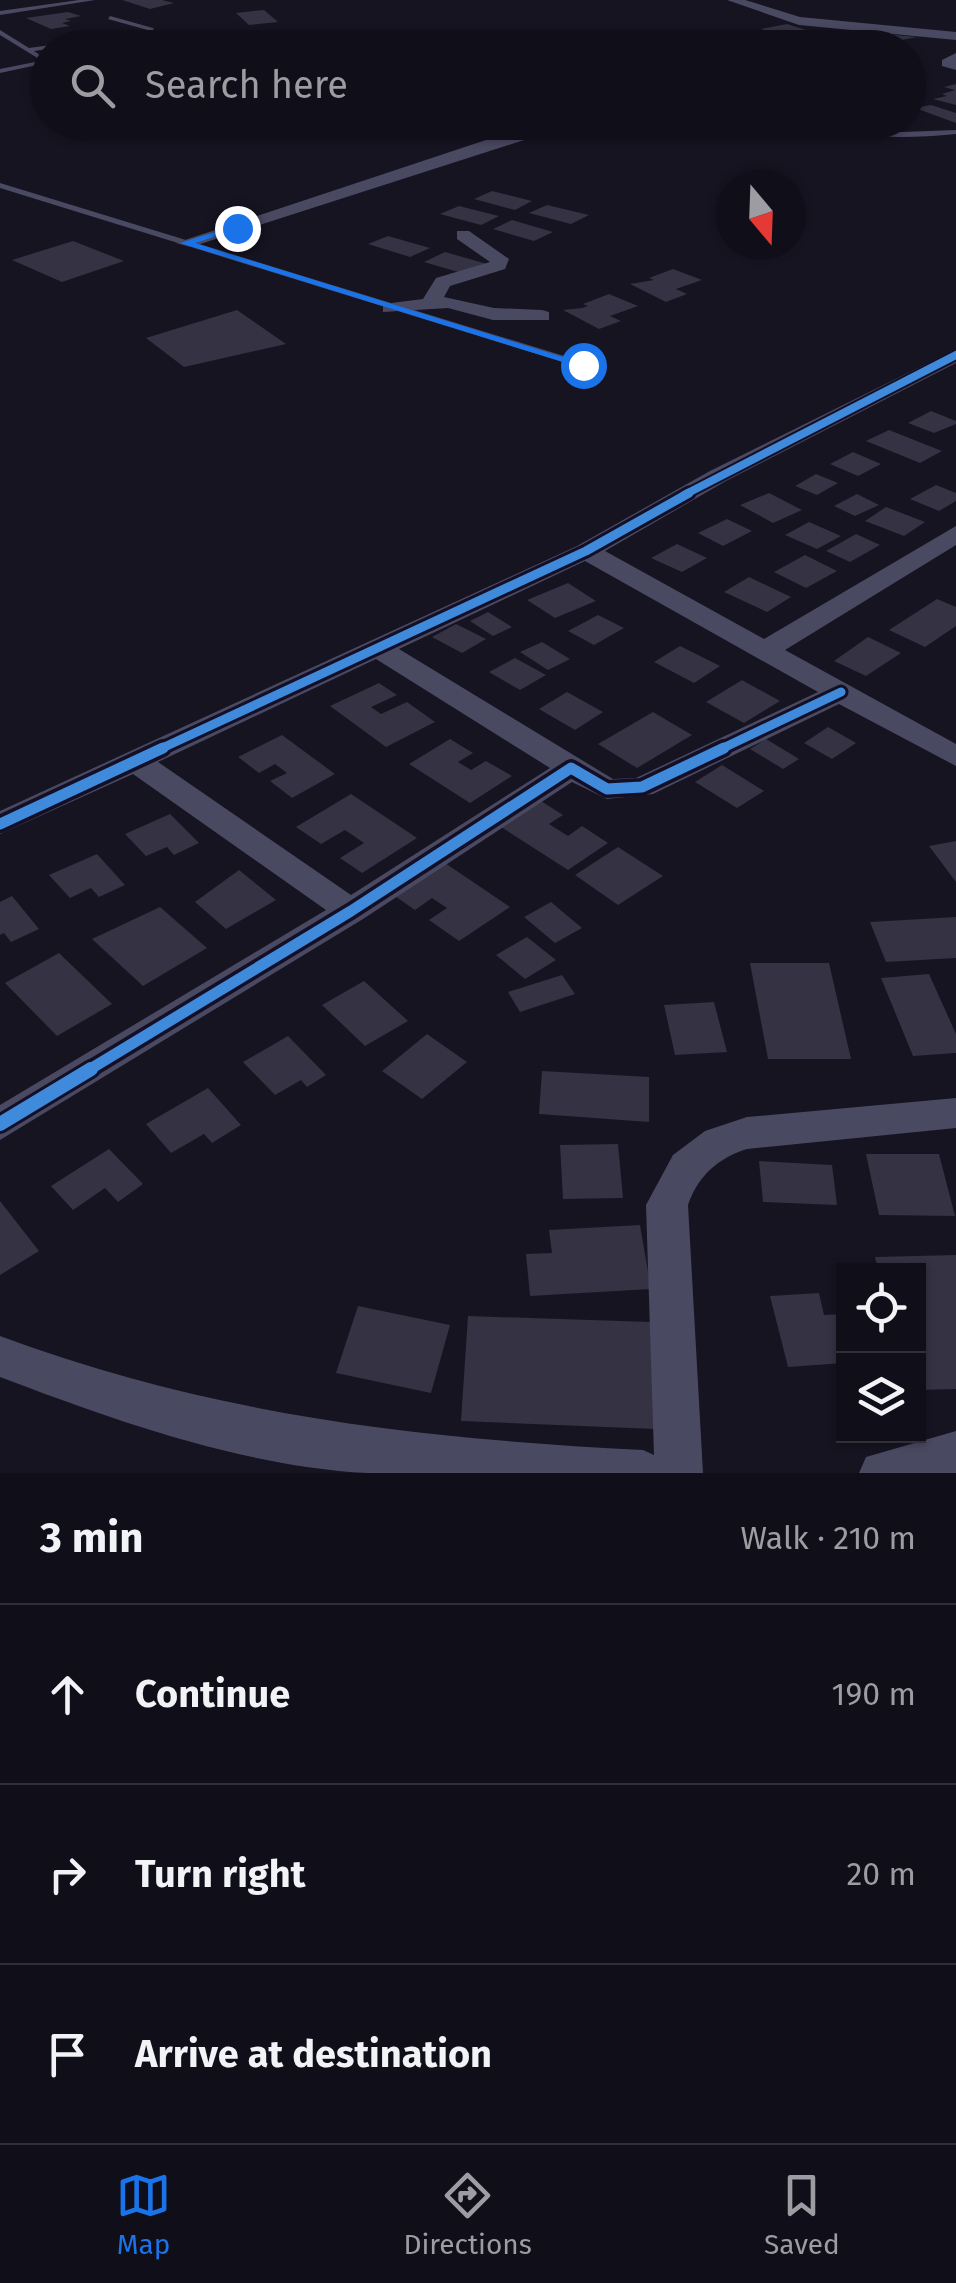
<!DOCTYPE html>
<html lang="en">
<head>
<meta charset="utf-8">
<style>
  body { margin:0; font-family:"Fira Sans",sans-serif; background:#191822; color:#f1f3f6 }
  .controls { position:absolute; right:30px; bottom:30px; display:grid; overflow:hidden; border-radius:0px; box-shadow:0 2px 8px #0004 }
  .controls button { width:90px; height:90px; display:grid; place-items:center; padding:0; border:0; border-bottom:2px solid #302f38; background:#100f19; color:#f1f3f6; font:50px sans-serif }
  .compass { position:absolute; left:716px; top:170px; width:90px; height:90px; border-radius:50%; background:#100f19; box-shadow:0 2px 8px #0004; rotate:161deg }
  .stop { position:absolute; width:30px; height:30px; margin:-22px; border:8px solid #1a73e8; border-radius:50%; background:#fff }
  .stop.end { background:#1a73e8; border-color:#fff; box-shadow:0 2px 10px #0008 }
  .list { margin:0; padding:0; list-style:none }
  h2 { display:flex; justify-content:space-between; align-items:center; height:130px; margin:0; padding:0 40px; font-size:42px }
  h2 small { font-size:32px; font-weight:400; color:#9c9ca2 }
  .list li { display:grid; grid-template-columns:65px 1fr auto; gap:30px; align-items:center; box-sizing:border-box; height:180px; padding:0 40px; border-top:2px solid #302f38 }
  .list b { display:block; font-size:38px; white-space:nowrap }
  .list em { font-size:32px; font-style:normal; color:#9c9ca2 }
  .icon { flex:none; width:55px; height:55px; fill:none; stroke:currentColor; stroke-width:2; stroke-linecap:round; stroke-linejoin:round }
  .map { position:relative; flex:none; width:956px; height:1473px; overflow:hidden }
  .search { position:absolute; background:#100f19; box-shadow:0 2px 8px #0004; left:30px; right:30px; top:30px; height:110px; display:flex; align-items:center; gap:25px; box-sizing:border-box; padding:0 35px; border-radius:55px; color:#9c9ca2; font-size:38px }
  .sheet { height:670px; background:#100f19 }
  nav { display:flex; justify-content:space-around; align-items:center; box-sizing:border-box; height:140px; border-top:2px solid #302f38; background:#100f19; font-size:28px; color:#9c9ca2 }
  nav a { display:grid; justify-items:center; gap:5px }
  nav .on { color:#1a73e8 }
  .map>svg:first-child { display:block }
  .building { fill:#343243 }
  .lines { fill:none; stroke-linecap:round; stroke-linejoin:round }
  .service { fill:#4a4962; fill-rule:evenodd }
  .minor { fill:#4a4962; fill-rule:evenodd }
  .cycleway-far3-casing { stroke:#130f26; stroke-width:12 }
  .cycleway-far2-casing { stroke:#130f26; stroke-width:15 }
  .cycleway-far1-casing { stroke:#130f26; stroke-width:18 }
  .cycleway-casing { stroke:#130f26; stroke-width:20 }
  .cycleway-far3 { stroke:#408adc; stroke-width:8 }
  .cycleway-far2 { stroke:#408adc; stroke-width:9 }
  .cycleway-far1 { stroke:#408adc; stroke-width:11 }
  .cycleway { stroke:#408adc; stroke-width:14 }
  .route { fill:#1a73e8 }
</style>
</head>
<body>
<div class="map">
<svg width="956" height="1473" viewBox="0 0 956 1473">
  <rect width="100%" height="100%" fill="#161421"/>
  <path class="building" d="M122,0H162L174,3L150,9Z
    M264,10L278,22L249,25L236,13Z
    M68,12L81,16L65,19L71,21L62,23L70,26L51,29L26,18Z
    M787,24L806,30L779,35L761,29Z
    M732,31L755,38L732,44L707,36Z
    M882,31L895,35L917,37L876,45L853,38Z
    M314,32L328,36L323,38L339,43L292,36Z
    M956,84V105L933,99L947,96L942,94L955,90L944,87Z
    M931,105L956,113V123L915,108Z
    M492,191L532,201L515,210L474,199Z
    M547,205L589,215L571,224L529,213Z
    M459,206L499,216L481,225L440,214Z
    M512,220L553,232L534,241L493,229Z
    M388,236L430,248L410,257L368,244Z
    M73,241L124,261L62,282L12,260Z
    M445,252L487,264L465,274L424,262Z
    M673,269L702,280L676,289L687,294L666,302L630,284L654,280L649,278Z
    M609,294L638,306L610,316L621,321L599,329L563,310L582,308L588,306L583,304Z
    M237,310L286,344L184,367L146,338Z
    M931,411L956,421V424L934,433L908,423Z
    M889,430L942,451L920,463L866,441Z
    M853,452L881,464L858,476L830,464Z
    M816,474L838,483L817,495L795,486Z
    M936,485L956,493V501L939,511L910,499Z
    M769,493L802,510L773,523L740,505Z
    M857,494L879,505L855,516L834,506Z
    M886,507L925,522L904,536L865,521Z
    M727,519L752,531L723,546L698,533Z
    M809,522L841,536L817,549L785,535Z
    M856,534L880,545L850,562L826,551Z
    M677,544L707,558L682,572L651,558Z
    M805,555L837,571L806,588L774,572Z
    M749,577L791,597L767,612L724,592Z
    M568,583L596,601L555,618L527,600Z
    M937,599L956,607V626L925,647L889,630Z
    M488,612L512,627L493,636L470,621Z
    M598,615L624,628L594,645L568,631Z
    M456,624L486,639L462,653L432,637Z
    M868,637L901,653L866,676L834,661Z
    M542,642L570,659L548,670L520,652Z
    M680,646L720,666L694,683L654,662Z
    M515,658L546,675L520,690L489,672Z
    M742,680L780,701L744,723L706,702Z
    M379,683L397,695L371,707L381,714L407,702L435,722L386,747L330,706Z
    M567,692L603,712L575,730L539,709Z
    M653,712L692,735L637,768L598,744Z
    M828,727L856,743L832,759L804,743Z
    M282,735L335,774L292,798L270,781L287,773L275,764L259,773L238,757Z
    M450,739L473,753L458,762L471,770L486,761L512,776L470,803L409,764Z
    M766,739L799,759L783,769L750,749Z
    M722,765L764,791L737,808L695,782Z
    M351,794L417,838L362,873L340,858L364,843L345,830L321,844L296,827Z
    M541,801L563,815L549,824L568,836L582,826L608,843L568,870L501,827Z
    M170,814L199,843L174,855L167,847L146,856L125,834Z
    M956,841V882L929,846Z
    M618,847L663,876L618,905L575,875Z
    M97,854L125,885L99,897L91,888L70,898L49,875Z
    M442,861L510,907L459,941L429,920L447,908L432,898L415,910L392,894Z
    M239,870L276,900L226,929L195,902Z
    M12,896L39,929L11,942L4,933L0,935V902Z
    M551,902L582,928L555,943L524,917Z
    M160,907L207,948L143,986L92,939Z
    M956,917V958L886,962L870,922Z
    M527,937L556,960L525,979L496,955Z
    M59,953L112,1004L57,1036L5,983Z
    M750,963H829L851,1059H768Z
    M929,974L956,1034V1053L913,1056L881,978Z
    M562,975L575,994L520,1012L508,992Z
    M364,981L408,1021L365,1046L322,1005Z
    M714,1002L727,1052L675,1055L664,1005Z
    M427,1034L467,1062L422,1099L382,1071Z
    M288,1036L326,1075L307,1087L301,1080L275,1095L243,1062Z
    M542,1071L649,1077V1122L539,1114Z
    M208,1088L241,1125L212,1143L204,1134L171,1153L146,1124Z
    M618,1144L623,1198L563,1199L560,1145Z
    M109,1149L143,1184L118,1202L105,1188L73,1210L51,1186Z
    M866,1154H939L955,1216L879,1215Z
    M759,1161L832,1165L837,1205L763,1202Z
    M0,1201L39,1251L0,1275Z
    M640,1225L651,1289L530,1296L526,1254L552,1253L549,1230Z
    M956,1255V1389L918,1390V1270H878L875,1257Z
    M819,1293L824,1315L844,1314V1363L788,1367L770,1296Z
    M358,1306L450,1325L431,1393L336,1373Z
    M468,1316L651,1322L655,1429L461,1421Z"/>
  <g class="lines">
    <path class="service" d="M79,0H95L0,15V11Z
      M110,16L153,28L154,29L151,31L108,19Z
      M0,30L29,48L160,30L244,48H228L160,34L34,51L46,59L44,62L0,35Z
      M35,62L37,65L0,73V69Z
      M519,122L603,131L742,126L876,133L956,130V134C884,142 813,131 740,130C668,130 588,149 519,122Z
      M0,183L587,363L588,365L579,367L0,188Z"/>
    <path class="minor" d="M727,0H745L800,17L956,32V40L799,25Z
      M956,53V70L942,66V60Z
      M544,124L552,129L549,132L191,247L176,243L504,134Z
      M457,231H469L509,259L505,269L450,286L444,297L494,308L542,310L549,312V320H493L448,308L383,312V304L423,299L436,278L490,262L457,239Z
      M956,349V363L726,481L605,551L764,639L956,526V545L785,650L956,744V766L839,704L653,794L607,799L572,782L363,919L0,1140V1105L326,910L133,774L0,834V811L577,546L710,471ZM585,561L818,692L636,778L613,779L399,649ZM376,659L550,768L351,895L158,762Z
      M956,1098V1128L747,1149C718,1158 698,1176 688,1205L703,1473C592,1473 478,1473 367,1473C242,1466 116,1421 0,1377V1336C217,1416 414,1438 643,1450L654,1455L646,1205L673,1155L705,1131L747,1117Z
      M956,1431V1473H859L866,1457Z"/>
    <defs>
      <path id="cycleway-far3" d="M684,495L956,355"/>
      <path id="cycleway-far2" d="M158,750L586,551L689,493
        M719,750L841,692"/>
      <path id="cycleway-far1" d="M0,824L163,748
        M87,1071L351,911L571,768L607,789L642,787L724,748"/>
      <path id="cycleway" d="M0,1124L91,1069"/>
    </defs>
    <use href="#cycleway-far3" class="cycleway-far3-casing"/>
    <use href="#cycleway-far2" class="cycleway-far2-casing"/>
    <use href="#cycleway-far1" class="cycleway-far1-casing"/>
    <use href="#cycleway" class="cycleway-casing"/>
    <use href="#cycleway-far3" class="cycleway-far3"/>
    <use href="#cycleway-far2" class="cycleway-far2"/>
    <use href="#cycleway-far1" class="cycleway-far1"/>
    <use href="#cycleway" class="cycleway"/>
  </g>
  <path class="route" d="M234,226L242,228L195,243L589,365L579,367L180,243Z"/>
</svg>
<div class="controls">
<button><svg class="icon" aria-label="locate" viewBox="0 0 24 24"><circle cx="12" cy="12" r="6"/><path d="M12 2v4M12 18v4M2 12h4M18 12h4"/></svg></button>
<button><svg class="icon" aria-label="layers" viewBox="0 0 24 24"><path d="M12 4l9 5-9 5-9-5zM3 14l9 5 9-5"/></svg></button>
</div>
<svg class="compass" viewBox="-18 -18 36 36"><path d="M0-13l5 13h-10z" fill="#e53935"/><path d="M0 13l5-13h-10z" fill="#9c9ca2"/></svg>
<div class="stop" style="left:583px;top:365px"></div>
<div class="stop end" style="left:237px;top:228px"></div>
<div class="search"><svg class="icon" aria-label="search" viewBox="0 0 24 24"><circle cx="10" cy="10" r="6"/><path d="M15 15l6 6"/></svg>Search here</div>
</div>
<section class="sheet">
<h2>3 min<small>Walk · 210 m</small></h2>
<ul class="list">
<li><svg class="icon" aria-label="ahead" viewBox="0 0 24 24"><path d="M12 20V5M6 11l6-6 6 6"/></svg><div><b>Continue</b></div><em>190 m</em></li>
<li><svg class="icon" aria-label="right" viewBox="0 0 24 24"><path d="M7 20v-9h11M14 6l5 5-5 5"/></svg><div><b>Turn right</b></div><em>20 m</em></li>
<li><svg class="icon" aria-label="arrive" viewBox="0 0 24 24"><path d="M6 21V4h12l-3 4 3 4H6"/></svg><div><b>Arrive at destination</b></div></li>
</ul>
</section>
<nav>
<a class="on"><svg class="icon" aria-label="map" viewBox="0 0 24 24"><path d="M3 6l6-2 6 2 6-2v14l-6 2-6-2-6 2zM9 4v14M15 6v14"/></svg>Map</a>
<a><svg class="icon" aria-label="directions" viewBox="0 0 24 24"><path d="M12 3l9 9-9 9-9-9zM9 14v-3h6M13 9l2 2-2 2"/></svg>Directions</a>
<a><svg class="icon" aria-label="saved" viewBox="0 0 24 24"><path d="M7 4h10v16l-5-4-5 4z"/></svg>Saved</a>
</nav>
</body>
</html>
